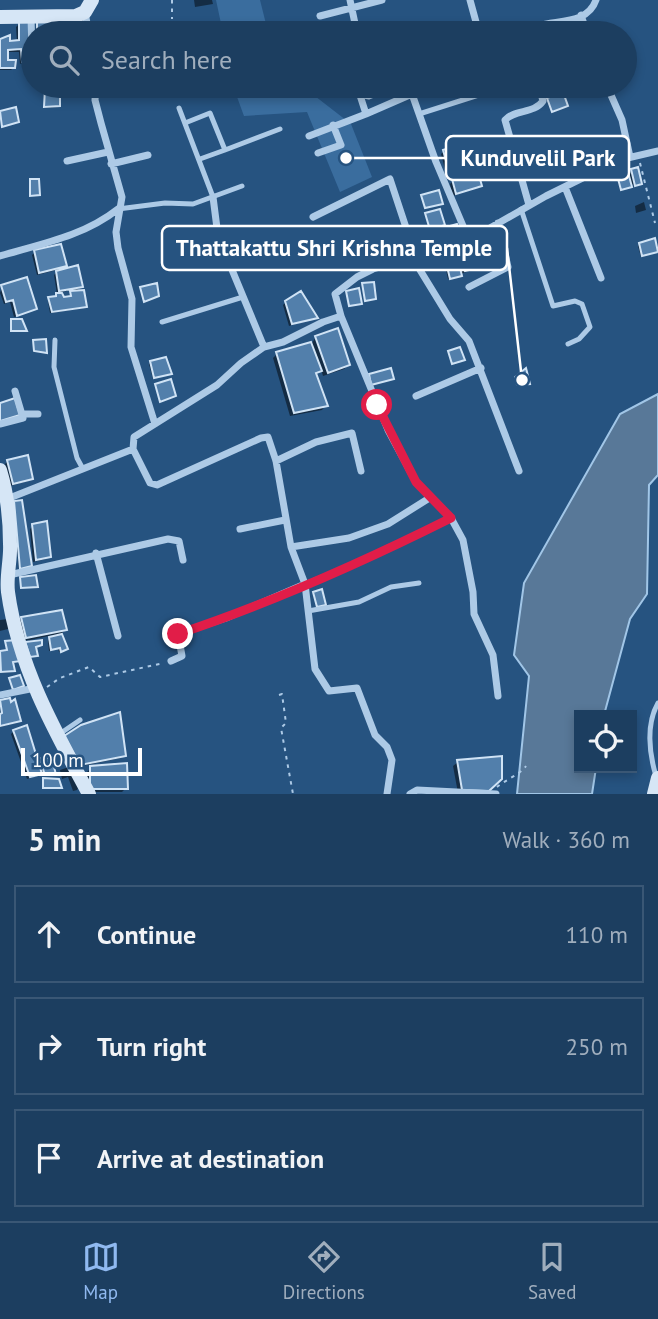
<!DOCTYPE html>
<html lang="en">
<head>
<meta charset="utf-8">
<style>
  body { margin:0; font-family:"PT Sans",sans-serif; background:#294969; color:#f1f3f6 }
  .controls { position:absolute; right:21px; bottom:21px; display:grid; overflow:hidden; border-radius:0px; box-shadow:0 4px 10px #0003 }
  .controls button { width:63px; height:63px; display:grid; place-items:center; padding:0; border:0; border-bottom:2px solid #3a5775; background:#1c3e60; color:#f1f3f6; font:35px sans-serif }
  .scale { position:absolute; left:21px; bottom:18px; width:121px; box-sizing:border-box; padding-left:7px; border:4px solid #fff; border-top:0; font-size:19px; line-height:24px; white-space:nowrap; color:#fff; -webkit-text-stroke:5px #265380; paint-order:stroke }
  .stop { position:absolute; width:21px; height:21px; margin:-16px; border:5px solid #e11d48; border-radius:50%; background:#fff }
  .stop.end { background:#e11d48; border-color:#fff; box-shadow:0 2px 7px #0008 }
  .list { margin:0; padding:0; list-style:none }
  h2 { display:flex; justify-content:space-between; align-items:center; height:91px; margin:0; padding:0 28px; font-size:30px }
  h2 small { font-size:23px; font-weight:400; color:#a0aebd }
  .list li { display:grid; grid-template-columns:46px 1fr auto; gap:21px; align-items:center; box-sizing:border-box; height:98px; margin:0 14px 14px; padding:0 14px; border:2px solid #3a5775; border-radius:0px }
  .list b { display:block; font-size:26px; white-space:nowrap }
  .list em { font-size:23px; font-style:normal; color:#a0aebd }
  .icon { flex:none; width:38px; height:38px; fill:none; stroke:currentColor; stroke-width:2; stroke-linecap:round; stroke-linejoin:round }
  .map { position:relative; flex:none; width:658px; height:794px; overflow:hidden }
  .search { position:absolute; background:#1c3e60; box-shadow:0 4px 10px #0003; left:21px; right:21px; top:21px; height:77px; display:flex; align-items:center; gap:18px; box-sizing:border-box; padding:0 24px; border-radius:38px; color:#a0aebd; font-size:26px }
  .sheet { height:427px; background:#1c3e60 }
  nav { display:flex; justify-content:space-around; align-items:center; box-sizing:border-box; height:98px; border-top:2px solid #3a5775; background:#1c3e60; font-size:19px; color:#a0aebd }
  nav a { display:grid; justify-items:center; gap:4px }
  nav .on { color:#90b9f0 }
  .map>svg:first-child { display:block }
  .green { fill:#3a6d9e }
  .water { fill:#587898; stroke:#a1c6e7; stroke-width:2 }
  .shadow { fill:#0007; fill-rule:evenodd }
  .building { fill:#527fab; stroke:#d0e3f5; stroke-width:2 }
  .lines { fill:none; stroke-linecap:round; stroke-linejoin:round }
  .path { stroke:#adcae6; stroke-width:2; stroke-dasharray:3.5 5; stroke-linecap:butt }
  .lane { stroke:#adcae6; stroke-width:5 }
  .street { stroke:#adcae6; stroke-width:7 }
  .secondary { stroke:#d6e6f6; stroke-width:14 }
  .route { stroke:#e11d48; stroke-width:9 }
  .leader { fill:none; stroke:#fff; stroke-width:2.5 }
  .callout-dot { fill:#fff; stroke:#265380; stroke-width:2.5 }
  .callout { fill:#265380; stroke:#fff; stroke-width:2.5 }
  .callout-label { font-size:23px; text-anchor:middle; font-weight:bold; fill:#fff }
</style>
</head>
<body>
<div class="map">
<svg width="658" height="794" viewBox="0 0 658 794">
  <rect width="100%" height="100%" fill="#265380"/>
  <path class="green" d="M216,0H260L267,28L293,23L296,33H223Z
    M233,86H309L311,93L351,124L372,177L340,192L307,112L244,116Z"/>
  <path class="water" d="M658,394V475L649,485L647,594L630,619L604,715H579V768H596L592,794H517L529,676L514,655L524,583L620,414Z"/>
  <path class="shadow" d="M194,0H212L213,4L195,7Z
    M19,24L29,60L20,64L19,52H6V62L14,67L11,70H0V40L17,42L16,27Z
    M114,30V33H97L99,32Z
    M48,86H54L58,106L57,107L44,108V93L47,91Z
    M336,86H348L337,91Z
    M517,86H535L519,93Z
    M444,151L474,163L471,166L446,173L441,154Z
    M632,170L640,184L634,187L633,184L629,188L620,190L617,178L630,173Z
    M453,181L480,186L453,196L450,184Z
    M644,202L646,210L636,213L635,206Z
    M640,244L657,252L641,257L638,246Z
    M461,251L479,267L448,279L445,265L459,260L458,254Z
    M35,252L65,265L58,272L81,286L74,293L85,306L83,308L50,313L48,301L55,298L57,294L54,275L60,269L37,275L32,255ZM74,290L70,298L63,299L60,292Z
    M2,287L35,309L14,317L10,302L4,304L0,293Z
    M286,302L316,317L289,326L283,305Z
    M316,337L348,365L344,369L323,376L321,369L315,376L326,405L322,410L290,416L273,358L277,354L312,343Z
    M33,341L45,352H33Z
    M151,363L170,374L153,379L149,364Z
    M8,461L31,478L28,481L10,486L5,464Z
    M13,504L28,567L19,570Z
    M33,526L49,556L46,559L33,562L30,529Z
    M22,618L65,630L61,634L65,650L59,652L58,648L49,651L48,641L53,635L30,640V643L40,645L35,647L36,655L28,658L25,645L30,640L22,641L18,623Z
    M8,619V629L0,631V620Z
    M6,643L19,661L11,663L12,672L0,673V653L6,652Z
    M1,701L19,720L16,723L0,727Z
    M14,731L37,763L40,760L52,765L65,759L66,762L53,768V776H44L42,771L37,776L27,779L11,734Z
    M62,740L124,755L121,758L77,767Z
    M500,758L458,793L453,766L458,762Z
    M69,767L78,788L77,790L73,791L68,777L62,779L60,770Z
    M91,768L126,788L122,792H87V772Z"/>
  <path class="building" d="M58,18L60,33H37V20Z
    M29,21L31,61L22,62L21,49L8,50V60H16L15,68H0V39L10,35V41L19,40V22Z
    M48,86L60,88V106L44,107L45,89H48Z
    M563,92L568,106L552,112L547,98Z
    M16,107L19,122L2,127L0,111Z
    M470,142L476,164L449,172L443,150Z
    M638,167L642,184L635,186L631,169Z
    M478,172L482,186L456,194L452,179Z
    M628,172L632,187L621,190L617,175Z
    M30,179H39L40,195L30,196Z
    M439,190L443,204L425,208L421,195Z
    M440,209L445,225L430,230L425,213Z
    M457,224L462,239L448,243L443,228Z
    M655,238L658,252L642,256L639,243Z
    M61,244L67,266L39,273L34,250Z
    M476,246L481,267L465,271L460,250Z
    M458,259L462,276L450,279L446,262Z
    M78,265L83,287L59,291L56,271Z
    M27,277L37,309L17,316L13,300L6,302L1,285Z
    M374,282L376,299L365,301L362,283Z
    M157,283L159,296L144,302L140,287Z
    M359,288L362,304L349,306L346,291Z
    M84,290L87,307L52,312L48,297L56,296V293H62L64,297L71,296L70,291Z
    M301,291L318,318L292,324L285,301Z
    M11,319H22L27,331H11Z
    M338,328L350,365L328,373L315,336Z
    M46,339L47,353L34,351L33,340Z
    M311,342L322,371L316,373L328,406L294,413L276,352Z
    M460,347L465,360L452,364L448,351Z
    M166,357L172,374L154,378L150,361Z
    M391,368L394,379L371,385L369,374Z
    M526,368L530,384L517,385L515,377Z
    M171,379L176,396L160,402L155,384Z
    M15,398L20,415L0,421V403Z
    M28,455L33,479L13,484L7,460Z
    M22,500L32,566L20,569L14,501Z
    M47,521L51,557L36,560L32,524Z
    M36,575L38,587L21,588L20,577Z
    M322,589L326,605L317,607L313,592Z
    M62,610L67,630L26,638L21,617Z
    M62,634L68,649L61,652L60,648L51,650L49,637Z
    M16,640L21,661L13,662L15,671L1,672L0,651L7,650L5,641Z
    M42,640V645L36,647L38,656L30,657L25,642Z
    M20,675L24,686L13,690L9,678Z
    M10,698L11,702L15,699L21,721L0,726V714L2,713L0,700Z
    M120,712L126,756L80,765L64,736L81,725Z
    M27,725L42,774L30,777L13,730Z
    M502,756V779L489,791L462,790L457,760Z
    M39,758H52L56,775H45Z
    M127,763L128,789H90V766Z
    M43,778L59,779L62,788H43Z"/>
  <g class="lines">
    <path class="path" d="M172,0V19
      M640,163L655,223
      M47,687L60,678L89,667L100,677L164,663
      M279,695L282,694L286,723L281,728L293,794
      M497,787C505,780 521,774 526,766"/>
    <path class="lane" d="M361,86L364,96L369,97L396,86
      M179,108L213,197
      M419,114L488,92
      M185,123L210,113L225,150L280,129
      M200,159L225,150
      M118,209L165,203L193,204L242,186
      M521,209L553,306L575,301L582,304L590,327L579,339L568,344
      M162,322L243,297
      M55,340L54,367L77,458L83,469
      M305,584L387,550L451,518
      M308,611L359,602L391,587L419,583
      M58,735L80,720
      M656,776C649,753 646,724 658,703"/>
    <path class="street" d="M350,0L357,33
      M470,0L479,33
      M85,13L89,33
      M581,15L587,33
      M320,16L382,0
      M31,17L32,52
      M524,33C543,16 586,30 596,0
      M96,86L95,100L101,123L122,197L116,232L118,248L132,299L131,347L155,424
      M357,86L366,114L412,94L436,162L469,240
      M607,86L622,120L630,157
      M309,136L366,114
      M318,153L341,145L333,125
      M67,161L108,152
      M111,164L148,155
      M565,187L601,278
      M213,197L218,236L264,347
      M529,205L505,120C515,109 534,114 543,101L539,86
      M313,217L390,179L420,270L450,319L469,341L519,471
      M0,256C41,244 84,236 118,209
      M469,287L508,267L498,223
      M341,316L388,430L416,482L451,518L463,540L473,592L474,614L493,655L498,696
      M416,396L481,368
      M23,414H38
      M0,424L23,418L15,391
      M133,449L134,437L217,385L241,363L264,347L283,342L323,322L341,316L335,294L357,277L373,269L400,261L418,259L469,240L546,196L619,160L658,151
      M276,461L316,442L352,433L361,471
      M7,499L133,449L150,483L157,485L261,438L268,437L276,461L291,547L305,584L315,669L329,691L357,688L375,735L387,747L392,760L387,794
      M240,529L285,520
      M291,547L349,538L388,524L431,497
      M96,553L118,636
      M9,575L168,539L179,541L183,560
      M171,661L182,656L178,634L226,618L305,584
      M0,695L35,688
      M410,794L417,790L496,794"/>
    <path class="secondary" d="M0,17L76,16L85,12L92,0
      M0,470C7,493 10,519 10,544C11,559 6,576 8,592C18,665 54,730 89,794
      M654,794L658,778"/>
  </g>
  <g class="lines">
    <path class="route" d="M178,634C271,603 363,562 451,518L416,482L377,405"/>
  </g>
  <path class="leader" d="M346 158L446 158M522 380L507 248"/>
  <g class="callout-dot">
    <circle cx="346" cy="158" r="7"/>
    <circle cx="522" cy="380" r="7"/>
  </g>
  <g class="callout">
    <rect x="446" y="136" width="183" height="44" rx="7"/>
    <rect x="162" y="226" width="345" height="44" rx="7"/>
  </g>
  <g class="callout-label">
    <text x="538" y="166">Kunduvelil Park</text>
    <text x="334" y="256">Thattakattu Shri Krishna Temple</text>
  </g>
</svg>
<div class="controls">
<button><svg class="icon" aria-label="locate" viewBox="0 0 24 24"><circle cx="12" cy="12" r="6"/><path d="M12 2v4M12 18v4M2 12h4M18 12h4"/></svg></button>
</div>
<div class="scale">100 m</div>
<div class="stop" style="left:377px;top:405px"></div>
<div class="stop end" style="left:178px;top:634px"></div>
<div class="search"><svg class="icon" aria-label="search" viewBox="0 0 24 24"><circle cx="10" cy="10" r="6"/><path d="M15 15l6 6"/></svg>Search here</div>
</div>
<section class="sheet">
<h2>5 min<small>Walk · 360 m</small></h2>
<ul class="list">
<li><svg class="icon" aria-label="ahead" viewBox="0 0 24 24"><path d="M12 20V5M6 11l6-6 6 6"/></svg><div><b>Continue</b></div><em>110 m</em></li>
<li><svg class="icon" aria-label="right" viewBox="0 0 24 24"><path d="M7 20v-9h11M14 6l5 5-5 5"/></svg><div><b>Turn right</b></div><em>250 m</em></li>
<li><svg class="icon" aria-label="arrive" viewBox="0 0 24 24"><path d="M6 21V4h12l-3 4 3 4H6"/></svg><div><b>Arrive at destination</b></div></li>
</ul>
</section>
<nav>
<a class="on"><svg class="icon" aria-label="map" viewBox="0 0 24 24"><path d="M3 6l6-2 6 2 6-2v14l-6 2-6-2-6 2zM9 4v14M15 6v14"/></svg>Map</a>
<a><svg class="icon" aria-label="directions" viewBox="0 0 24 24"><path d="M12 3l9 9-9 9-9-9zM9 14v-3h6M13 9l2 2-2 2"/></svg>Directions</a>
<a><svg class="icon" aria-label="saved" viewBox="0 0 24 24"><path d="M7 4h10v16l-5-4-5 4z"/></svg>Saved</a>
</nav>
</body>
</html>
